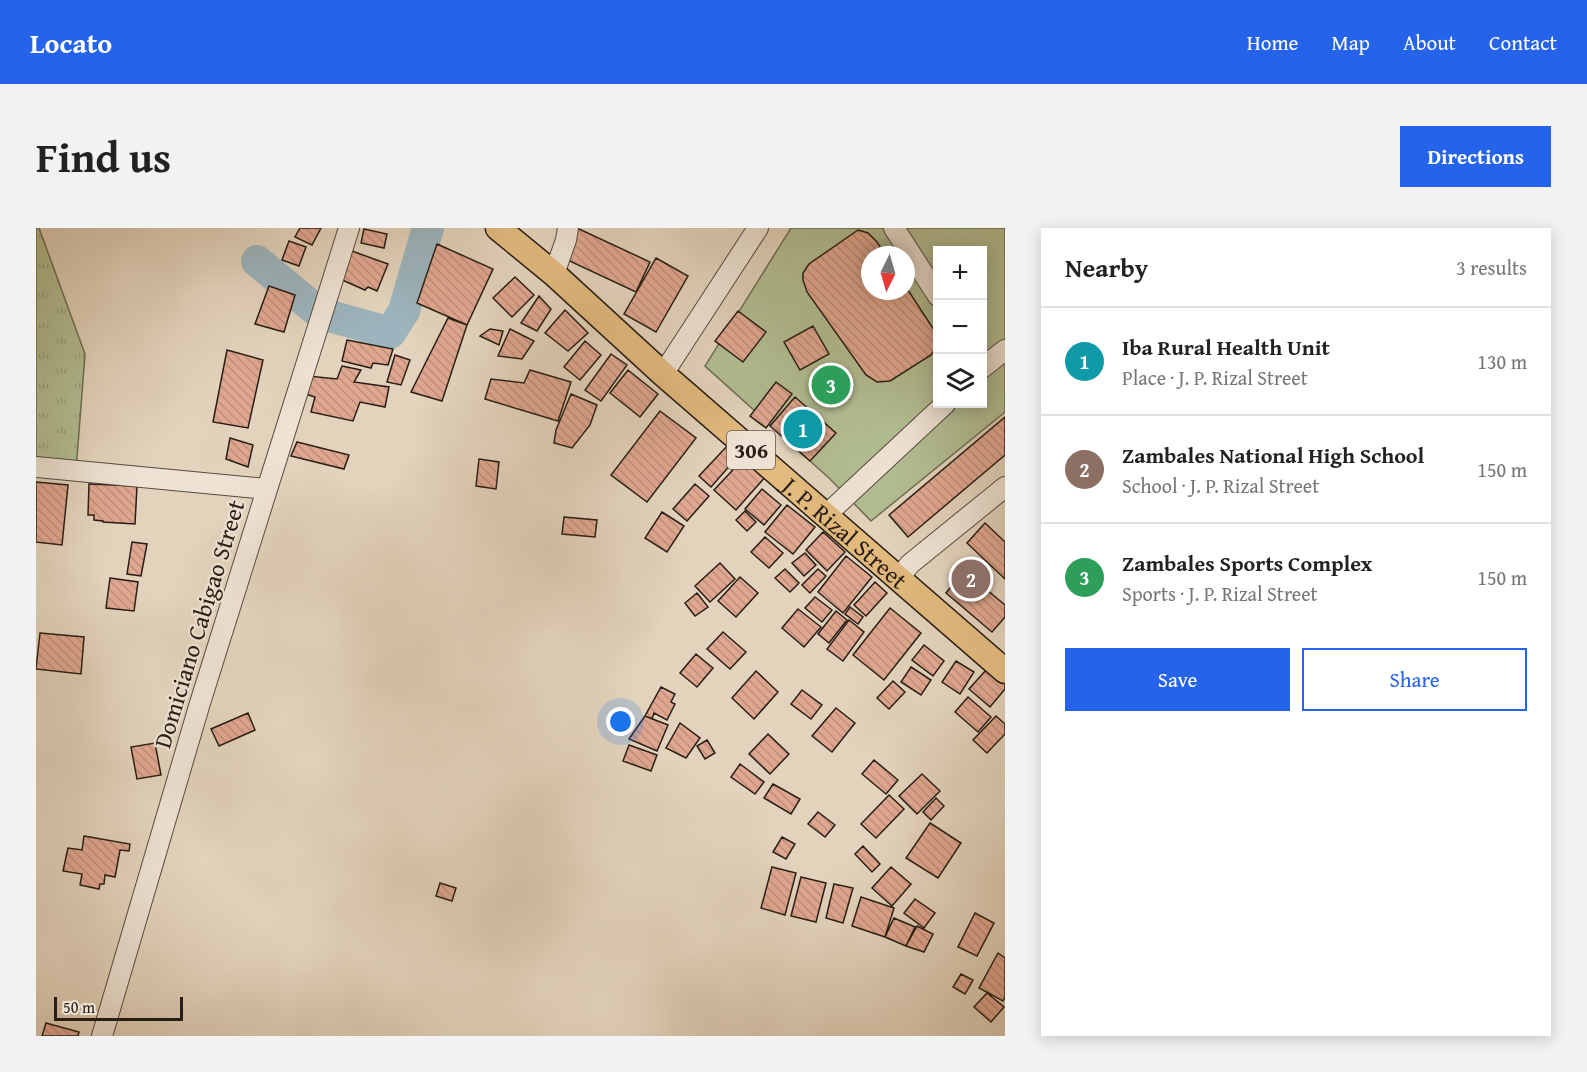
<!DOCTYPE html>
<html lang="en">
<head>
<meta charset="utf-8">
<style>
  body { margin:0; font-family:"Gentium Book Plus",serif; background:#f2f2f2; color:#222 }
  .controls { position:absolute; right:18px; top:18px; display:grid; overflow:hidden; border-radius:0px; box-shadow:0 3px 15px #0003 }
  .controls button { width:54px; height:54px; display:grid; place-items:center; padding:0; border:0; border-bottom:2px solid #e0e0e0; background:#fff; color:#222; font:30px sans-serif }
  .compass { position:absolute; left:825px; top:18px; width:54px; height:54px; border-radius:50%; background:#fff; box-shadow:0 3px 15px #0003; rotate:185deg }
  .scale { position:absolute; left:18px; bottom:15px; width:129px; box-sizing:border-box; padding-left:6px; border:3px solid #281e15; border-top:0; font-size:16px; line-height:21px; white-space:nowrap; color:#281e15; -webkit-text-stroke:4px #ede2d3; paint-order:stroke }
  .you { position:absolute; left:585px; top:494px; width:21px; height:21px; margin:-15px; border:4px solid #fff; border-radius:50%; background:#1a73e8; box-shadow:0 0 0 9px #1a73e833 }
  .badge { display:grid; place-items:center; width:39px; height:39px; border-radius:50%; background:#2563eb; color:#fff; font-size:20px; font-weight:700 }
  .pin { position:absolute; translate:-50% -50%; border:3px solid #fff; box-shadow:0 2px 6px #0006 }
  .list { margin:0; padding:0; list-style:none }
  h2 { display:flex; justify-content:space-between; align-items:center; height:78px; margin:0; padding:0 24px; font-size:26px }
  h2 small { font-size:20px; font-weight:400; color:#767676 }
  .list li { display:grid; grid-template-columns:39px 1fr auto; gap:18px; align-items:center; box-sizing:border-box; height:108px; padding:0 24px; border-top:2px solid #e0e0e0 }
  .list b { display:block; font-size:22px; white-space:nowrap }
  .list p { margin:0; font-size:20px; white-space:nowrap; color:#767676 }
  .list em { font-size:20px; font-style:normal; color:#767676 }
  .actions { display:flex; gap:12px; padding:18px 24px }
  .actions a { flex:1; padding:14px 0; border:2px solid #2563eb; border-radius:0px; text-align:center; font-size:21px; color:#2563eb }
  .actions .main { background:#2563eb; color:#fff }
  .icon { flex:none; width:33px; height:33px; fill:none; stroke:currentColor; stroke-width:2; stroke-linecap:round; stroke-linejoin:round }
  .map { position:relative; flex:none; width:969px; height:808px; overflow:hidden; border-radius:0px }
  header { display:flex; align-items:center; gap:36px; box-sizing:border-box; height:84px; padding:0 30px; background:#2563eb; color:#fff }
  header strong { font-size:28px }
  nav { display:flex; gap:33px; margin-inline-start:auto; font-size:21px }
  .intro { display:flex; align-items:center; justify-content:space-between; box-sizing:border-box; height:144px; padding:0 36px }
  h1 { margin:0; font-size:42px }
  .button { padding:15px 27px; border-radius:0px; background:#2563eb; color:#fff; font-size:21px; font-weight:700 }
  main { display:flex; gap:36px; padding:0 36px }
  aside { flex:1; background:#fff; border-radius:0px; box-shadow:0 3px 15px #0003 }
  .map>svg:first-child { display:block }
  .grass { fill:url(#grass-tufts); stroke:#6d6e54; stroke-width:1.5 }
  .green { fill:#b2bd92; stroke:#6d6e54; stroke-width:1.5; fill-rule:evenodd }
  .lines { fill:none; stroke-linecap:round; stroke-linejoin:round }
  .river { stroke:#9cb4bd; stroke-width:32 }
  .building { fill:url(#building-back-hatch); stroke:#281e15; stroke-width:1.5 }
  .minor-casing { stroke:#574b3f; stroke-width:22 }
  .major-casing { stroke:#281e15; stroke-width:27 }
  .minor { stroke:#ede2d3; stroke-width:20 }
  .major { stroke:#e2ba7e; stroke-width:24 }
  .labels { text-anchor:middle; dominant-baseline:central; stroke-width:4.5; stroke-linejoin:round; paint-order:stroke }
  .shield { fill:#ede2d3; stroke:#63594e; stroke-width:1.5 }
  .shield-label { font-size:22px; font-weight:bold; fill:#281e15 }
  .street-label { font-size:24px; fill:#281e15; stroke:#ede2d3 }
</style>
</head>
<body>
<header>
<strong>Locato</strong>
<nav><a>Home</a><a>Map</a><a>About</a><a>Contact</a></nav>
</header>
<div class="intro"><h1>Find us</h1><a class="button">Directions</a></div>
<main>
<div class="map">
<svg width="969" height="808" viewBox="0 0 969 808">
  <defs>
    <pattern id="grass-tufts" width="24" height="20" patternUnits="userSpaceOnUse" patternTransform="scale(1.5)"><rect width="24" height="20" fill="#b2bd92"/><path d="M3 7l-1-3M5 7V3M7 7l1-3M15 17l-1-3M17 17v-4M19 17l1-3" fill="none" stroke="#99a27d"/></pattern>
    <pattern id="building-back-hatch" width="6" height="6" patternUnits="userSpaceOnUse" patternTransform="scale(1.5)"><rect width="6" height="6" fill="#e0a790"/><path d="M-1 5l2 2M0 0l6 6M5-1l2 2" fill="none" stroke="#c08f7b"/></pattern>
  </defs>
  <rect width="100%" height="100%" fill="#e3d3bc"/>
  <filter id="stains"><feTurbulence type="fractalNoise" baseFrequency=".00333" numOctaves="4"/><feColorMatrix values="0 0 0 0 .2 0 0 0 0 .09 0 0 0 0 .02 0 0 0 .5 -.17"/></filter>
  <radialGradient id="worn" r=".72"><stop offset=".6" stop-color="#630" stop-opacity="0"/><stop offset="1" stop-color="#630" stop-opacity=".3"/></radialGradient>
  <path class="grass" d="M0,0H3L49,126L40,243L0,239Z"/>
  <path class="green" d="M755,0H969V184L835,293L794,251L669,138ZM902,22H946V176H902ZM834,27H870V63H834Z"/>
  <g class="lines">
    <path class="river" d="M221,33L281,83
      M297,89L354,105L368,83L392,0"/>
  </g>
  <path class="building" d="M264,0H285L276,17L259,9Z
    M541,0L614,34L600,64L525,29Z
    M328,1L351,6L348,20L325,15Z
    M822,2L832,5L841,14L849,27H834V63H870V59L900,105L901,118L895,127L854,153L841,154L830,147L771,64L767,52V45L773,36Z
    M253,13L270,19L263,38L246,32Z
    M401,16L457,41L431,97L381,75Z
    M313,22L352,36L341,63L332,59L329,62L304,51Z
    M620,30L652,48L620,104L588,86Z
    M479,49L498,67L476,89L457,70Z
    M233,58L259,67L248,104L219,96Z
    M503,68L515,81L501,103L485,95Z
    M529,82L552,105L532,123L509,105Z
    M702,83L730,104L707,134L679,113Z
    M412,90L431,97L406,173L375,164Z
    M777,98L793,126L764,142L748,114Z
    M454,101L467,103L463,117L444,108Z
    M474,101L498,113L486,131L462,128Z
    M311,112L357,121L352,137L337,135L335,140L306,133Z
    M549,113L565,127L544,152L528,139Z
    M191,122L227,132L212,200L177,194Z
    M575,126L591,137L565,173L549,162Z
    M359,127L374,132L365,157L351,154Z
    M306,138L325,142L318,154L353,159L349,179L324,174L317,193L275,184L279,169L266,165L272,148L301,151Z
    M494,142L535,154L522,193L449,171L455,151L488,155Z
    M592,142L622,166L604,189L574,165Z
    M740,154L756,166L730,200L714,188Z
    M535,166L561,177L554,197L536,220L518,215L520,202Z
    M759,169L800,205L774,233L734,198Z
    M624,183L660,210L611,274L575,247Z
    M969,189V227L872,309L853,287Z
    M194,210L217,217L212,239L190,231Z
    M261,214L313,227L308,241L255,228Z
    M693,216L704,226L675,259L663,248Z
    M710,228L731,247L700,282L678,262Z
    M443,231L463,234L460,261L440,258Z
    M0,254L32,257L26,317L0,314Z
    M53,256L101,258L99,296L67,294V293L58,292V287H52Z
    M659,256L673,268L651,293L637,281Z
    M726,261L745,277L728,297L709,281Z
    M751,277L779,299L757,326L729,304Z
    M709,283L720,294L711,303L700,292Z
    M626,284L648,298L631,324L609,310Z
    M528,289L561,292L559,309L526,306Z
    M949,295L969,314V351L931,315Z
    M787,304L809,324L791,343L770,322Z
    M729,309L747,325L733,340L715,324Z
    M96,314L111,316L105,348L91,346Z
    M769,325L780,337L768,348L756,335Z
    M810,328L836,349L807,385L782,364Z
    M684,335L699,351L674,374L659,358Z
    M749,341L763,355L754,364L739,350Z
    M782,341L790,348L774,365L766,357Z
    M928,343L969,377V389L956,404L910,365Z
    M704,349L722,365L700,389L682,373Z
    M74,350L102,354L98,383L70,380Z
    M839,354L851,365L830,388L818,377Z
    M661,365L672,379L659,388L649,375Z
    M779,369L796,382L786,394L769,380Z
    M814,379L827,389L822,396L809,386Z
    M854,380L885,405L848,452L817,427Z
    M762,381L785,399L768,419L746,400Z
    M800,383L811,392L793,415L782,406Z
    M813,392L828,404L807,433L791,421Z
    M687,404L710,424L694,441L671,421Z
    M4,405L48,409L45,446L0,441Z
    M888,417L908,433L897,448L876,432Z
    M660,426L677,440L661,459L644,445Z
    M920,433L938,444L924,466L906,454Z
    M875,439L895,452L885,467L865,454Z
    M951,441L969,456V461L954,479L933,461Z
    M720,443L742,464L718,491L696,470Z
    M857,453L869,464L853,481L841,470Z
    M625,459L639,466L635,474L639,476L631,492L618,485L616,491L609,488Z
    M766,462L786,477L775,491L755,476Z
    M932,469L955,489L942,504L919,484Z
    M800,480L819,495L796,524L776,508Z
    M212,485L219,502L183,518L175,501Z
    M609,488L632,497L621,523L593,511Z
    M960,488L969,496V506L951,525L937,512Z
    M644,495L664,510L650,530L630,520Z
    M732,506L753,526L734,546L713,526Z
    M671,512L679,525L669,531L661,518Z
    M119,515L125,547L101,551L95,519Z
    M593,517L621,527L615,543L587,533Z
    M838,532L862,552L850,566L826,546Z
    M704,536L728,554L719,566L695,549Z
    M886,546L904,563L881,586L863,568Z
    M737,556L764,571L755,586L728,570Z
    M853,567L868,581L840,610L825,596Z
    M900,570L908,578L895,592L887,584Z
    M782,584L799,597L789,609L772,596Z
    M894,595L925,615L902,650L870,630Z
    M48,608L94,616L93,623L84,622L79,649L69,647L68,656H64L63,661L44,657L46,646L27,643L32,620L46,622Z
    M746,609L759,616L750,631L737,624Z
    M827,618L844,636L836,644L819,626Z
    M736,639L760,645L749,687L725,680Z
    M855,639L875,656L856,678L836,660Z
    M765,649L790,655L780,694L755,688Z
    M404,655L420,660L416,673L400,668Z
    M798,656L817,660L807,695L790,690Z
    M825,669L858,680L849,709L816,698Z
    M879,671L899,685L888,700L868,685Z
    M939,685L958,695L941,728L922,719Z
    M858,690L879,699L870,718L849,709Z
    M881,698L897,706L888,724L870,718Z
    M962,725L969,730V769L967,773L943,760Z
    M925,746L937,752L929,766L917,759Z
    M951,765L968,779L955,794L938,779Z
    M10,795L43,804L42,808H6Z"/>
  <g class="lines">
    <defs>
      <path id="minor" d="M858,0L902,68
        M518,46L530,12L532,0
        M946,140L969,122
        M627,146L722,0
        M0,239L231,261
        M790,287L909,176
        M863,350L874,336L969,259
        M66,808L164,475L313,0"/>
      <g id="major">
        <path id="s1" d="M462,0L518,46L627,146L969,443"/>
      </g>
    </defs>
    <use href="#minor" class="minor-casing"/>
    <use href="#major" class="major-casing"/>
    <use href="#minor" class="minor"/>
    <use href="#major" class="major"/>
  </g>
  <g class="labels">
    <rect class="shield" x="691" y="203" width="48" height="38" rx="4.5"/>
    <g class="shield-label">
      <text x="715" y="222">306</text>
    </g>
    <g class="street-label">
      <text stroke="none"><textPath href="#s1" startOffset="462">J. P. Rizal Street</textPath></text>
      <text transform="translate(163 396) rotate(-73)">Domiciano Cabigao Street</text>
    </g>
  </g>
  <rect width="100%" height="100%" filter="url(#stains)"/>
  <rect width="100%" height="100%" fill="url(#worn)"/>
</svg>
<div class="controls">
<button>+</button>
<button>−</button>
<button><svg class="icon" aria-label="layers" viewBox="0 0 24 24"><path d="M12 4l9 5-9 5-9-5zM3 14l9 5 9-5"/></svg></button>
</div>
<svg class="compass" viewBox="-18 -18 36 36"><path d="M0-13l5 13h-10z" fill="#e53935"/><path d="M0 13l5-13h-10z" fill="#767676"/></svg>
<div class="scale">50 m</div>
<div class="you"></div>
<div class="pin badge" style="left:767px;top:201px;background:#0f9aa8">1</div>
<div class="pin badge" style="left:935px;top:351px;background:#8d6e63">2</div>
<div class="pin badge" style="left:795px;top:157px;background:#2e9e5b">3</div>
</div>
<aside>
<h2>Nearby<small>3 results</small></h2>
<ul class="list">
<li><span class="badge" style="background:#0f9aa8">1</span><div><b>Iba Rural Health Unit</b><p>Place · J. P. Rizal Street</p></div><em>130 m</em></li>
<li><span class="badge" style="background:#8d6e63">2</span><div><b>Zambales National High School</b><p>School · J. P. Rizal Street</p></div><em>150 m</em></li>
<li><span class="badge" style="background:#2e9e5b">3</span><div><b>Zambales Sports Complex</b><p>Sports · J. P. Rizal Street</p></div><em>150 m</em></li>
</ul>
<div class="actions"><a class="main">Save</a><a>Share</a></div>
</aside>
</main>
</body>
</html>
